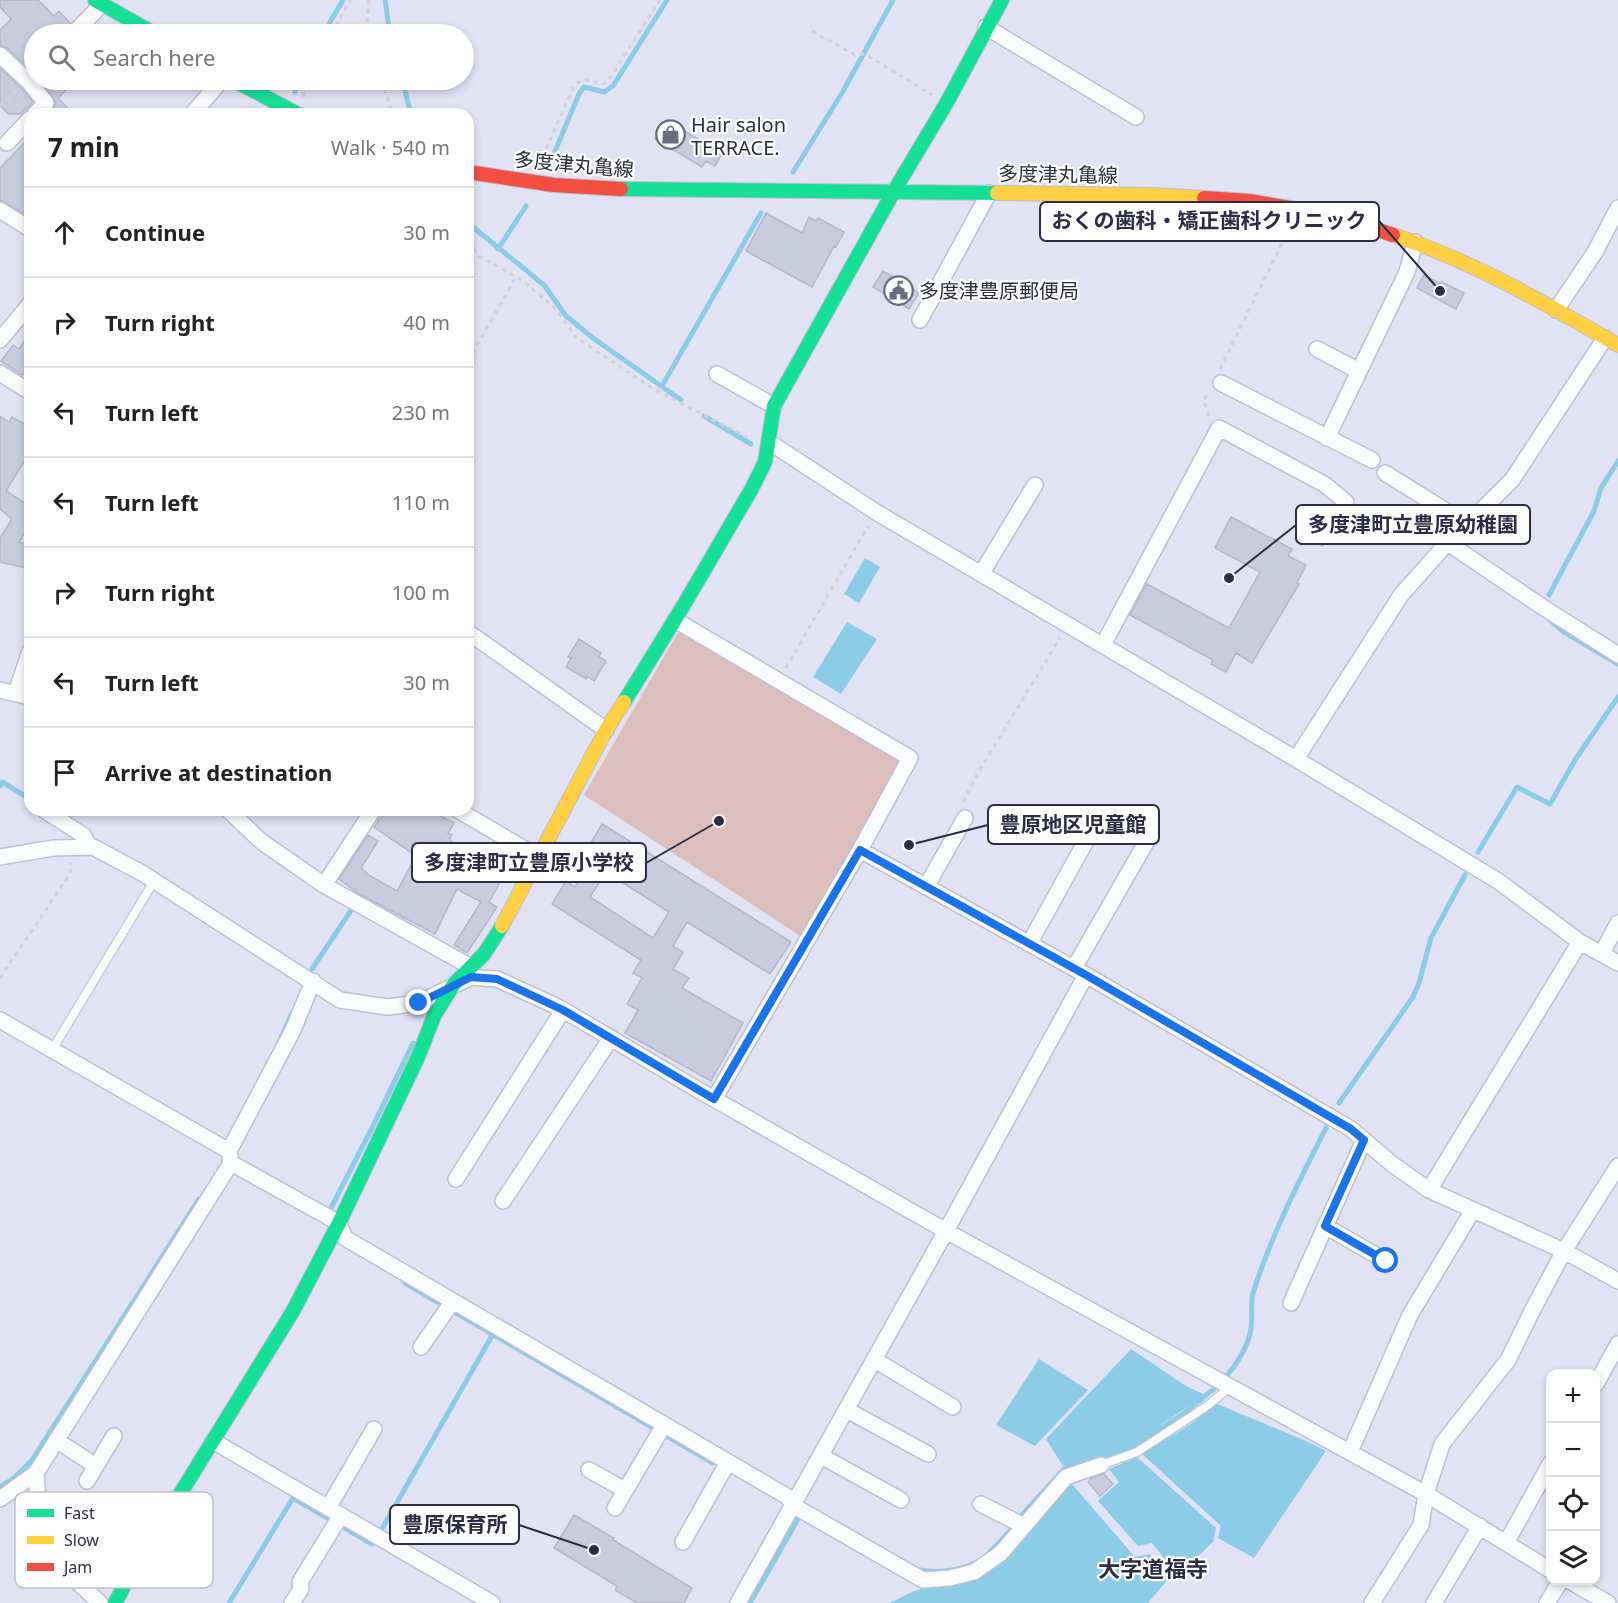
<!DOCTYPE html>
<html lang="en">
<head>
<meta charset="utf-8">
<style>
  body { margin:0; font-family:"Noto Sans","Noto Sans JP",sans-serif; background:#f2f2f2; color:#222 }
  .controls { position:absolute; right:18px; bottom:18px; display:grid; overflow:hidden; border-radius:12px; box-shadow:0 3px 9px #0003 }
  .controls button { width:54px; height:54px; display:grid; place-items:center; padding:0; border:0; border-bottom:2px solid #e0e0e0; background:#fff; color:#222; font:30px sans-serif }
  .stop { position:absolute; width:18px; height:18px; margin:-14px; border:4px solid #1a73e8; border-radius:50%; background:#fff }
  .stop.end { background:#1a73e8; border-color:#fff; box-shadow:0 2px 6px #0008 }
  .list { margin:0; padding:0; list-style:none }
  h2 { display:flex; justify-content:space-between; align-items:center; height:78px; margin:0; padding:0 24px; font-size:26px }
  h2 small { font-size:20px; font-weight:400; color:#767676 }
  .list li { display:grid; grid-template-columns:39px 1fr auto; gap:18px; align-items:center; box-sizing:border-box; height:90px; padding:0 24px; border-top:2px solid #e0e0e0 }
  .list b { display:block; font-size:22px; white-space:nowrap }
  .list em { font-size:20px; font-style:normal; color:#767676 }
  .icon { flex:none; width:33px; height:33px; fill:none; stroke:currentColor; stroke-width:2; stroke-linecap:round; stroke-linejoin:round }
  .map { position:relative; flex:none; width:1618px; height:1603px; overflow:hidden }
  .search { position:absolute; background:#fff; box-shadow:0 3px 9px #0003; left:24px; top:24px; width:450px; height:66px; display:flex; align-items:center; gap:15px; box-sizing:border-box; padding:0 21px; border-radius:33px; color:#767676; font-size:22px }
  .panel { position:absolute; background:#fff; box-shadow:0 3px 9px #0003; left:24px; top:108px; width:450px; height:708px; border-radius:18px }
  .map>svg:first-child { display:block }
  .green { fill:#dcbfbc }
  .water { fill:#8ccce6 }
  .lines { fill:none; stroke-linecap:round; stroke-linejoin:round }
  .stream { stroke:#8ccce6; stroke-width:5 }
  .building { fill:#c9cbdf; stroke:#b6b7c8; stroke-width:1.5; fill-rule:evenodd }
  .lane-casing { stroke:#bebfd1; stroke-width:10 }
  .street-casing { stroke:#bebfd1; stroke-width:18 }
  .fast-casing { stroke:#bebfd1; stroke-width:16 }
  .slow-casing { stroke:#bebfd1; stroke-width:16 }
  .jam-casing { stroke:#bebfd1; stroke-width:16 }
  .path { stroke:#d1d1d6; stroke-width:3; stroke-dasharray:4.5 4.5; stroke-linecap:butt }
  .lane { stroke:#fafbfd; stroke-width:8 }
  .street { stroke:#fafbfd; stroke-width:15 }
  .fast { stroke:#16e098; stroke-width:14 }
  .slow { stroke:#ffcf43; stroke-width:14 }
  .jam { stroke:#f24e42; stroke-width:14 }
  .route { stroke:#1a73e8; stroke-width:8 }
  .labels { text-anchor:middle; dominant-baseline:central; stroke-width:4.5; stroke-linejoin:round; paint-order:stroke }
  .poi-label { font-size:20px; fill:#2c2d42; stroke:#fff; text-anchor:start }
  .street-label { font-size:20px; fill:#2c2d42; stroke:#fff }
  .quarter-label { font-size:22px; font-weight:bold; fill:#2c2d42; stroke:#fff }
  .key { fill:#fff; stroke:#c0c0c6; stroke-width:1.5 }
  .key-label { font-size:16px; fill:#2c2d42 }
  .leader { fill:none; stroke:#2c2d42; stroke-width:2 }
  .callout-dot { fill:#2c2d42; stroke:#fff; stroke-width:2 }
  .callout { fill:#fff; stroke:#2c2d42; stroke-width:2 }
  .callout-label { font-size:21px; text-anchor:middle; font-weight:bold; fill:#2c2d42 }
</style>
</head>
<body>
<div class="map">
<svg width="1618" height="1603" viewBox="0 0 1618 1603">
  <rect width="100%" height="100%" fill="#e1e2f4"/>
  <path class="green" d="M683,632L898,756L900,761L802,937L584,795L677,634Z"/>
  <path class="water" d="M1324,512L1338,519L1323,547L1309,540Z
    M865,558L880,567L859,603L844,594Z
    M847,622L877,639L841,694L813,677Z
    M1131,1349L1186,1386L1205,1395L1133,1444L1063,1466L1046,1439Z
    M1039,1359L1088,1390L1035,1446L996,1425Z
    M1217,1404L1306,1441L1326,1451L1254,1558L1218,1538L1221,1526L1142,1454L1186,1427Z
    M1137,1457L1216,1528L1213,1542L1178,1575L1152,1543L1138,1546L1098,1501L1119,1482L1109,1469Z
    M1072,1484L1135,1557L1150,1554L1169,1578L1148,1603H890C902,1597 913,1590 926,1588C953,1583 971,1583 995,1567L1068,1485Z"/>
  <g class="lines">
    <path class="stream" d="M385,0L390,34
      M323,34L343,0
      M402,80L411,114
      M295,92L300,80
      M550,163L579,94L584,87L604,92L613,86L667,0
      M793,172L842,93L893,0
      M468,223L544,285L566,316L593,338L681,400
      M498,249L526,206
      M662,386L761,213
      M704,416L751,444
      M1549,595L1594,511L1601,488L1618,461
      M1550,620L1564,632L1618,664
      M0,786L2,782L30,799
      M1478,852L1517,787L1550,804L1575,760L1618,697
      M312,969L354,906
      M280,1040L292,1013
      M1339,1103L1413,997L1419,983L1431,938L1465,875
      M331,1208L371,1130L413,1043
      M405,1283L713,1463
      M1228,1374C1238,1363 1249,1343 1251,1329C1253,1317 1250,1304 1253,1293C1271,1236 1299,1181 1326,1128
      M0,1487L14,1478L32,1460L199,1199
      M1021,1516L1065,1468L1133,1446L1183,1414L1214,1389
      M383,1527L493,1334
      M987,1555L1011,1530
      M920,1570C938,1574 960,1570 977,1562
      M229,1603L293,1498L372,1544
      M750,1603L801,1514"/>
  </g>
  <path class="building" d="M0,0H38L54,16L59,11L70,23L63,34H34V66L29,68L7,48L0,45V30L11,19L0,7Z
    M0,68L22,89L33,102L21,114H8L0,105Z
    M43,80H76L58,98L73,114H49L55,106L56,102L42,82Z
    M666,120L722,153L715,166L706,161L702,167L655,139Z
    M30,137V217L0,200V168Z
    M766,213L802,233L809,217L816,221L818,218L844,232L836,247L834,246L812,287L746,251Z
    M883,271L919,293L909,309L873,287Z
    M1424,275L1441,284L1442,282L1464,293L1456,309L1417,288Z
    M30,332V364L22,375L1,361L13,345L19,349Z
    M0,416L9,422L12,417L30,427V452L6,491L30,506V524L19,542L30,545V569L0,562V538L12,519L0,509Z
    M1231,517L1292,549L1288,556L1306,565L1297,583L1299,584L1252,663L1236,653L1226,672L1211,664L1213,660L1130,615L1147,584L1229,628L1260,572L1215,548Z
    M579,639L601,653L599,657L606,661L594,681L587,676L586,679L566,667L571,658L568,657Z
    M386,810H429L454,823L448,833L452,835L449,840L493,867L491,870L503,877L489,902L497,907L467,953L454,945L481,902L457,889L435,934L361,895L339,879L368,835L378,841L361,868L370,876L397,891L416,856L374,827Z
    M602,824L791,942L770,974L687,922L673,946L683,952L673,969L689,978L682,988L743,1023L711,1081L625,1033L638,1010L627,1004L642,978L633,973L641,960L552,904L566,881L575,887L594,857L586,851ZM606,872L669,912L653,938L590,897Z
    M1104,1474L1113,1484L1100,1496L1088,1482L1092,1478Z
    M574,1515L614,1538L613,1540L692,1588L684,1603H637L615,1590L617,1586L554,1548Z"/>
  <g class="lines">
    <defs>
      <path id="lane" d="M52,1050L154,881
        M1101,1465L1137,1452L1207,1406L1230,1387"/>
      <path id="street" d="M986,27L1136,117
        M73,34L102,4
        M0,55L29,82L34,76
        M29,82L46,103L35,114
        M192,114L222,80
        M7,143L30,119
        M0,210L30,229
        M1556,310L1595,252L1618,208
        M920,320L989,193
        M0,340L30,304
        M1317,349L1359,371
        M0,373L30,392
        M717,374L774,406
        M1221,383L1372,460
        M1327,438L1407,272L1415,242
        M769,442L876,512L1296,759L1498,881L1580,942L1618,963
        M1385,473L1467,524
        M1448,543L1541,606L1618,655
        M981,574L1035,485
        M675,620L910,758L860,850
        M468,632L606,730
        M1103,645L1219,428L1324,484L1346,502
        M0,690L30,697
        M16,693L30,651
        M1296,759L1401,595L1441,550L1512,480L1605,338
        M44,810L83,835L90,847
        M228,810L262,842L324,885L471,967
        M458,810L538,857
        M0,857L53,848L93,847L142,873L340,1000L388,1007L419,1003L471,977L497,979L560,1008L700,1091L946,1231L1426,1494L1550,1570
        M324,885L373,810
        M926,887L965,818
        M1029,944L1086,841
        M1602,953L1618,923
        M1074,968L1148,839
        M0,1020L229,1151
        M714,1099L860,850L1086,975L1351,1129L1392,1164L1429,1190L1564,1251L1618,1281
        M231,1163L339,1223L345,1238L788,1497L794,1506L923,1580L950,1578L974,1572L1001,1553L1066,1477L1101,1465
        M456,1179L563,1010
        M1429,1190L1580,942
        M503,1201L611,1038
        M1325,1226L1386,1261
        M1291,1303L1364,1140
        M421,1347L453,1301
        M875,1360L953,1407
        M1596,1384L1618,1344
        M847,1410L928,1454
        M56,1440L96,1466
        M213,1441L492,1603
        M1350,1452L1410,1315L1473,1210
        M821,1456L901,1500
        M589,1470L625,1490
        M87,1481L114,1436
        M0,1499L36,1473
        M981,1504L1024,1526
        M328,1508L374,1429
        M615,1508L664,1425
        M683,1542L728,1462
        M1506,1543L1550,1464
        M1568,1580L1608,1603
        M100,1603L67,1572L39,1517L36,1473L231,1163L229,1151L293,1030L313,981
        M292,1603L301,1589L300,1582L341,1515
        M738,1603L946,1231L1086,975
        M1372,1603L1421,1525L1426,1494L1442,1444L1508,1360L1532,1311L1564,1251L1618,1166
        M1434,1603L1480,1526
        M1547,1603L1561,1580"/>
      <path id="fast" d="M95,0L155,34
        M233,80L298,114
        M621,189L997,193
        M624,702L682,608L751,490L765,462L774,406L894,191L946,104L1002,0
        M115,1603L130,1575L293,1311L339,1223L418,1057L434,1016L454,984L484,954L502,926"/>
      <path id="slow" d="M997,193L1153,195L1204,198
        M1393,235C1473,261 1546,304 1618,345
        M502,926L606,730L624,702"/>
      <path id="jam" d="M468,172L554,185L621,189
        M1204,198L1249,201L1333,215L1393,235"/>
    </defs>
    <use href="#lane" class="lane-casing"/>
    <use href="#street" class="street-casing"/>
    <use href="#fast" class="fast-casing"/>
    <use href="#slow" class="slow-casing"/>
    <use href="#jam" class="jam-casing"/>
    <path class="path" d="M369,0L367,21L371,34
      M812,31L855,55L865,54L932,95
      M332,34L350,0
      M382,80L392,114
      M303,97L309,80
      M0,106L17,90
      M542,166L543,156L574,86C584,76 591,81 603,84L608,81L660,0
      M468,241L479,256L522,280L554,307L577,338L652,388L750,439
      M468,361L516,277
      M1220,369L1290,227
      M1209,416L1204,400L1209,391
      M786,668L868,526
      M963,802L978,773L1060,638
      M0,978L70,874L71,863"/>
    <use href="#lane" class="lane"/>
    <use href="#street" class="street"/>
    <use href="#fast" class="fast"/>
    <use href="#slow" class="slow"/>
    <use href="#jam" class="jam"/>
  </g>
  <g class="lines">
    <path class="route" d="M419,1003L471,977L497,979L563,1010L714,1099L860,850L1086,975L1351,1129L1364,1140L1325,1226L1386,1261"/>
  </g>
  <defs>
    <symbol id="shop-ring" viewBox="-11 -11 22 22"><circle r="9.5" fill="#fff" stroke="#6b6c80" stroke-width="1.5"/><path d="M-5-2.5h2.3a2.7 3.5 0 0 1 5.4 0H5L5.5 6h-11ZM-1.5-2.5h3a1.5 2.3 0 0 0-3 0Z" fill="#6b6c80"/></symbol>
    <symbol id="civic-ring" viewBox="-11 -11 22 22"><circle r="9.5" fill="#fff" stroke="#6b6c80" stroke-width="1.5"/><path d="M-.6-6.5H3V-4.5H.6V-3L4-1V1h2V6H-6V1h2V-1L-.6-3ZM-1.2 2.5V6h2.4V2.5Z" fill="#6b6c80"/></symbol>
  </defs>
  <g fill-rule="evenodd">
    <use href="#shop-ring" x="654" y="118" width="33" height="33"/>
    <use href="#civic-ring" x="882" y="274" width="33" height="33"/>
  </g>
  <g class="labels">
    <g class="poi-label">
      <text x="691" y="124">Hair salon<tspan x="691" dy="23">TERRACE.</tspan></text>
      <text x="919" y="290">多度津豊原郵便局</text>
    </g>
    <g class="street-label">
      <text transform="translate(574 164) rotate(5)">多度津丸亀線</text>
      <text transform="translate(1058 174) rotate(1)">多度津丸亀線</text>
    </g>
    <g class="quarter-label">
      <text x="1153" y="1568">大字道福寺</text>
    </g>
  </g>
  <rect x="15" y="1492" width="198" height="96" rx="9" class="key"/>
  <rect x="27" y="1509" width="27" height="8" fill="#16e098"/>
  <rect x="27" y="1536" width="27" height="8" fill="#ffcf43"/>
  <rect x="27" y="1563" width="27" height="8" fill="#f24e42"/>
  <g class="key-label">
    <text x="64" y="1519">Fast</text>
    <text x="64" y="1546">Slow</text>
    <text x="64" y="1573">Jam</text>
  </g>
  <path class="leader" d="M1440 291L1379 221M1229 578L1296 525M909 845L988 825M719 821L646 863M594 1550L519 1525"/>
  <g class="callout-dot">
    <circle cx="1440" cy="291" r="6"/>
    <circle cx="1229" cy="578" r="6"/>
    <circle cx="909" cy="845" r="6"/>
    <circle cx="719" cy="821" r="6"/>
    <circle cx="594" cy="1550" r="6"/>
  </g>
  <g class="callout">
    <rect x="1040" y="202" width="339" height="39" rx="6"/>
    <rect x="1296" y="505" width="234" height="39" rx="6"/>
    <rect x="988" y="805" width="171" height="39" rx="6"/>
    <rect x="412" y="843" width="234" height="39" rx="6"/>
    <rect x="390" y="1505" width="129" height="39" rx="6"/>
  </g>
  <g class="callout-label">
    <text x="1209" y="228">おくの歯科・矯正歯科クリニック</text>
    <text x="1413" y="532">多度津町立豊原幼稚園</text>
    <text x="1073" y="832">豊原地区児童館</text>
    <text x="529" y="870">多度津町立豊原小学校</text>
    <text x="455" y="1532">豊原保育所</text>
  </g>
</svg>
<div class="controls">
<button>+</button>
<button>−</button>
<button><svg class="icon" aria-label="locate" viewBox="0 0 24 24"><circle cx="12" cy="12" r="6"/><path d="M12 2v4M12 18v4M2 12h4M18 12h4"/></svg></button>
<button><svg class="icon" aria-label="layers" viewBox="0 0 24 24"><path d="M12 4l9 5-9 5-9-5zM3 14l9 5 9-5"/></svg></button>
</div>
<div class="stop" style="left:1386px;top:1261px"></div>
<div class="stop end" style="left:419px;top:1003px"></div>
<div class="search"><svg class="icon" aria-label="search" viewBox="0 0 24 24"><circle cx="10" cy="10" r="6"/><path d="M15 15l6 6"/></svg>Search here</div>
<section class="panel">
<h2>7 min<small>Walk · 540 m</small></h2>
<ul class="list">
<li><svg class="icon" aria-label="ahead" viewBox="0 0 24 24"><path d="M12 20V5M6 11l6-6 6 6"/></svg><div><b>Continue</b></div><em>30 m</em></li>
<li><svg class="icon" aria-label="right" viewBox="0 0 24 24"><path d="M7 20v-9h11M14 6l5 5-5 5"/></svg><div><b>Turn right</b></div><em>40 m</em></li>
<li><svg class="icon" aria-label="left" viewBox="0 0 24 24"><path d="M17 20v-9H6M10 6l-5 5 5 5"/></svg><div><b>Turn left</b></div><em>230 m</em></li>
<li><svg class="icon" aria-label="left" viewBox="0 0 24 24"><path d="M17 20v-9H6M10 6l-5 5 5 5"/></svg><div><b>Turn left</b></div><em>110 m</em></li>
<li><svg class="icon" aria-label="right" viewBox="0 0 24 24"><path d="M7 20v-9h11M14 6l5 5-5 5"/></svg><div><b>Turn right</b></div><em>100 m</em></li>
<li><svg class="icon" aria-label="left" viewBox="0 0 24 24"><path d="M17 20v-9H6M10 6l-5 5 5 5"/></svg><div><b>Turn left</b></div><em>30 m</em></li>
<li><svg class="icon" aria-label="arrive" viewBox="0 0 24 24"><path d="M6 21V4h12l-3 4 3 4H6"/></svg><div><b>Arrive at destination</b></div></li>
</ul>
</section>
</div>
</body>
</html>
